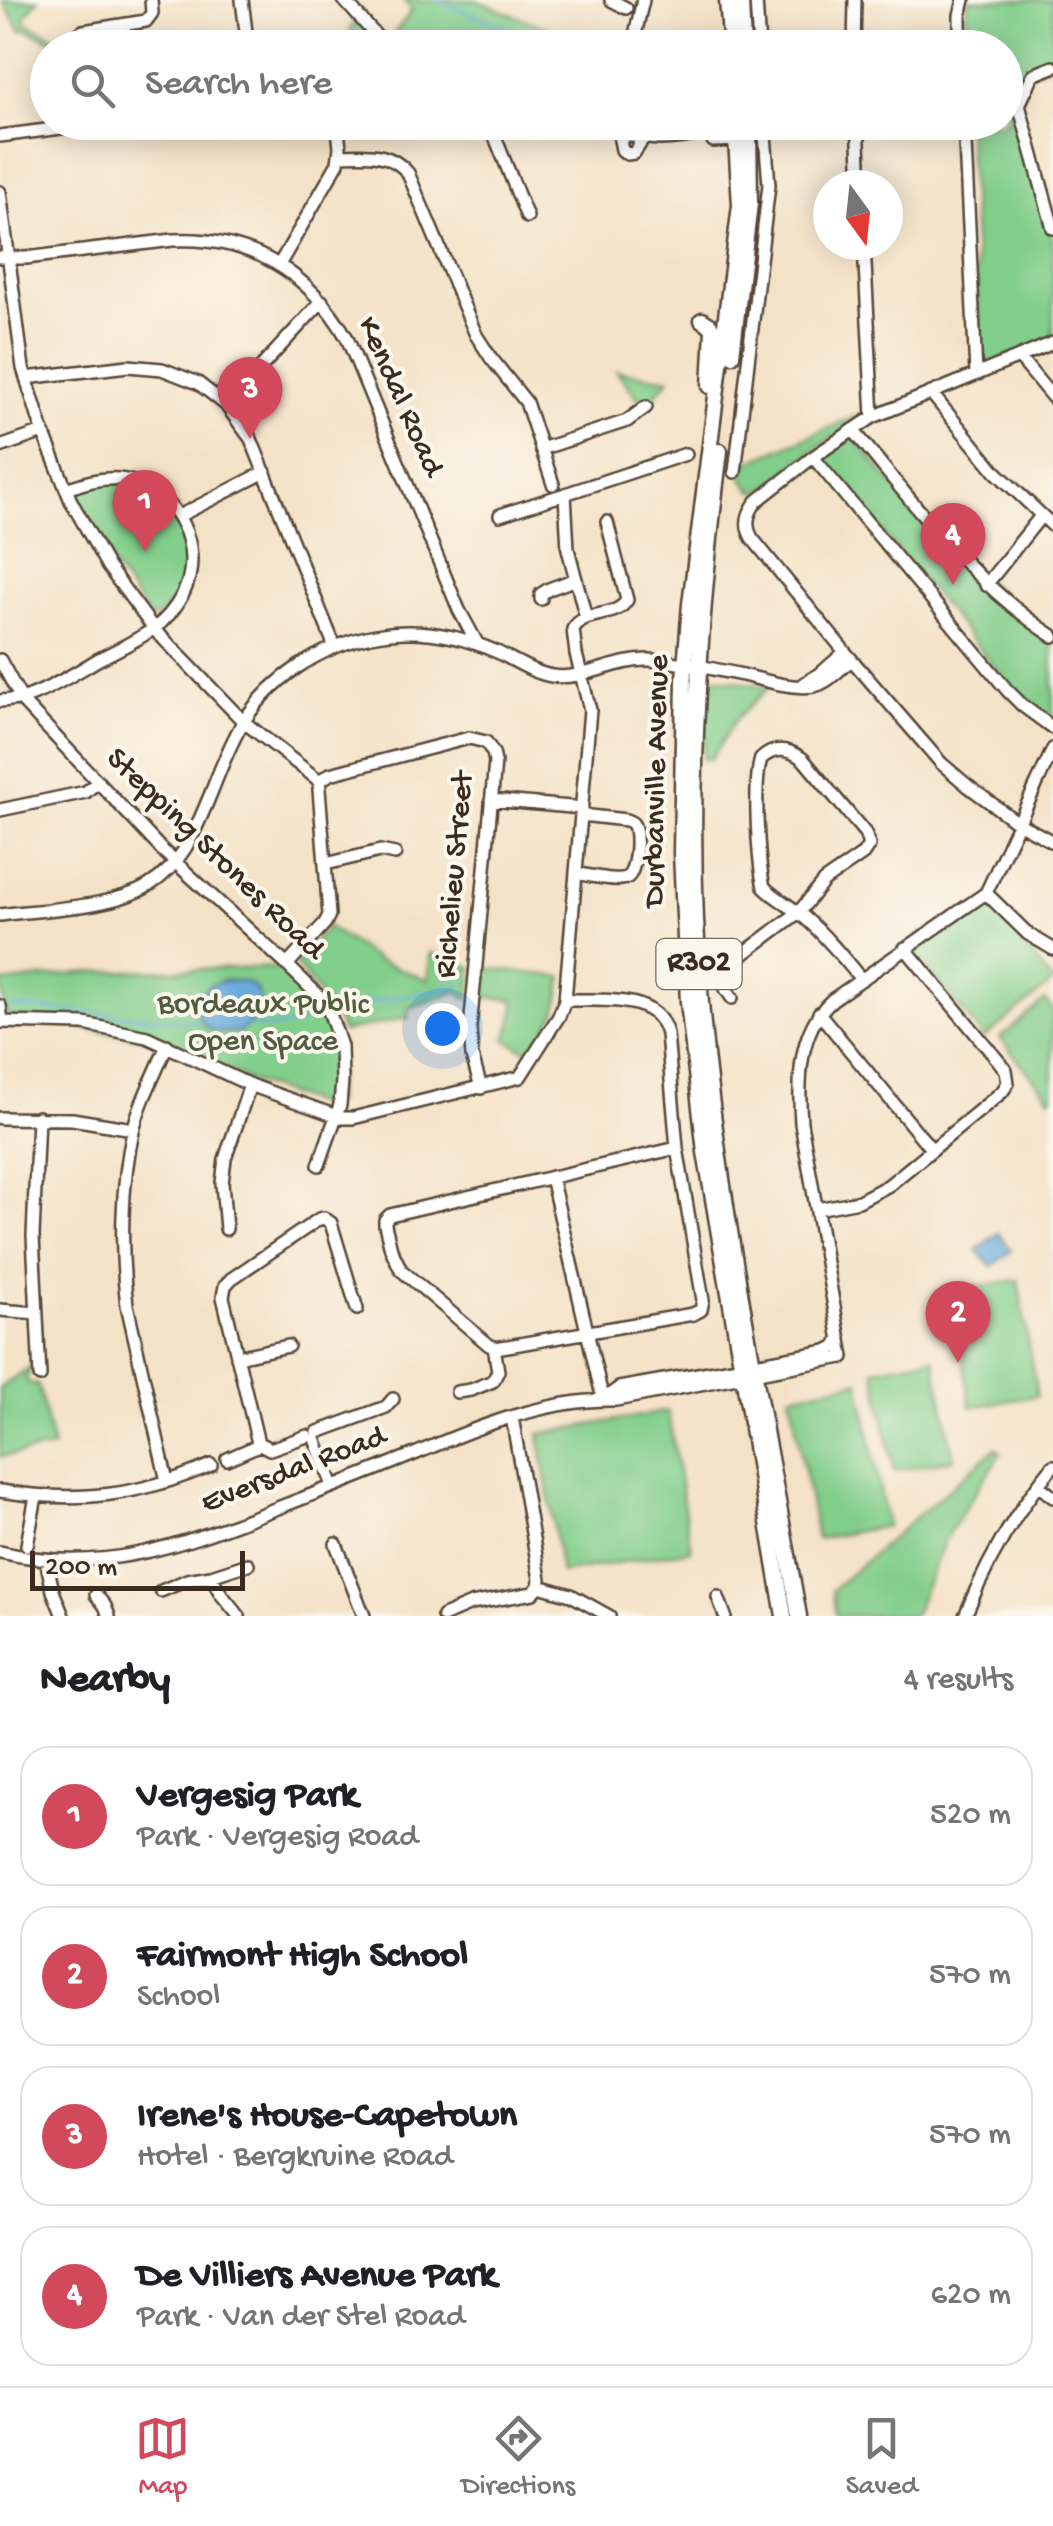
<!DOCTYPE html>
<html lang="en">
<head>
<meta charset="utf-8">
<style>
  body { margin:0; font-family:"Gochi Hand",sans-serif; background:#f2f2f2; color:#202124 }
  .compass { position:absolute; left:813px; top:170px; width:90px; height:90px; border-radius:50%; background:#fff; box-shadow:0 5px 25px #0003; rotate:165deg }
  .scale { position:absolute; left:30px; bottom:25px; width:215px; box-sizing:border-box; padding-left:10px; border:5px solid #3b2a1e; border-top:0; font-size:28px; line-height:35px; white-space:nowrap; color:#3b2a1e; -webkit-text-stroke:8px #fbf7ec; paint-order:stroke }
  .you { position:absolute; left:442px; top:1028px; width:35px; height:35px; margin:-25px; border:8px solid #fff; border-radius:50%; background:#1a73e8; box-shadow:0 0 0 15px #1a73e833 }
  .badge { display:grid; place-items:center; width:65px; height:65px; border-radius:50%; background:#d1495b; color:#fff; font-size:32px; font-weight:700 }
  .pin { position:absolute; translate:-50% -82px; filter:drop-shadow(0 2px 5px #0008) }
  .pin::after { content:''; position:absolute; top:52px; width:35px; height:30px; background:inherit; clip-path:polygon(0 0,100% 0,50% 100%) }
  .list { margin:0; padding:0; list-style:none }
  h2 { display:flex; justify-content:space-between; align-items:center; height:130px; margin:0; padding:0 40px; font-size:42px }
  h2 small { font-size:32px; font-weight:400; color:#757577 }
  .list li { display:grid; grid-template-columns:65px 1fr auto; gap:30px; align-items:center; box-sizing:border-box; height:140px; margin:0 20px 20px; padding:0 20px; border:2px solid #e0e0e0; border-radius:30px }
  .list b { display:block; font-size:38px; white-space:nowrap }
  .list p { margin:0; font-size:32px; white-space:nowrap; color:#757577 }
  .list em { font-size:32px; font-style:normal; color:#757577 }
  .icon { flex:none; width:55px; height:55px; fill:none; stroke:currentColor; stroke-width:2; stroke-linecap:round; stroke-linejoin:round }
  .map { position:relative; flex:none; width:1053px; height:1616px; overflow:hidden }
  .search { position:absolute; background:#fff; box-shadow:0 5px 25px #0003; left:30px; right:30px; top:30px; height:110px; display:flex; align-items:center; gap:25px; box-sizing:border-box; padding:0 35px; border-radius:55px; color:#757577; font-size:38px }
  .sheet { height:770px; background:#fff }
  nav { display:flex; justify-content:space-around; align-items:center; box-sizing:border-box; height:140px; border-top:2px solid #e0e0e0; background:#fff; font-size:28px; color:#757577 }
  nav a { display:grid; justify-items:center; gap:5px }
  nav .on { color:#d1495b }
  .map>svg:first-child { display:block }
  .green { fill:#82ce8b; stroke:#5e7c54; stroke-width:2.5 }
  .water { fill:#6aabde; stroke:#526a7e; stroke-width:2.5 }
  .lines { fill:none; stroke-linecap:round; stroke-linejoin:round }
  .stream { stroke:#6aabde; stroke-width:2.5 }
  .minor-casing { stroke:#574637; stroke-width:16 }
  .major-casing { stroke:#574637; stroke-width:19 }
  .minor { stroke:#fff; stroke-width:11 }
  .major { stroke:#fff; stroke-width:14 }
  .labels { text-anchor:middle; dominant-baseline:central; stroke-width:8; stroke-linejoin:round; paint-order:stroke }
  .shield { fill:#fbf7ec; stroke:#75685c; stroke-width:2.5 }
  .shield-label { font-size:30px; font-weight:bold; fill:#3b2a1e }
  .street-label { font-size:32px; fill:#3b2a1e; stroke:#fbf7ec }
  .park-label { font-size:32px; fill:#505b3f; stroke:#fbf7ec }
</style>
</head>
<body>
<div class="map">
<svg width="1053" height="1616" viewBox="0 0 1053 1616">
  <rect width="100%" height="100%" fill="#fbf7ec"/>
  <filter id="ink" filterUnits="userSpaceOnUse"><feTurbulence type="fractalNoise" baseFrequency=".01" numOctaves="2"/><feDisplacementMap in="SourceGraphic" scale="20" xChannelSelector="R" yChannelSelector="G"/><feConvolveMatrix kernelMatrix="1 2 1 2 8 2 1 2 1" color-interpolation-filters="sRGB"/></filter>
  <filter id="wash" filterUnits="userSpaceOnUse"><feTurbulence type="fractalNoise" baseFrequency=".0048" numOctaves="4" result="noise"/><feDisplacementMap in="SourceGraphic" scale="40" xChannelSelector="R" yChannelSelector="G"/><feGaussianBlur stdDeviation="2.25" result="paint"/><feColorMatrix in="noise" values="0 0 0 0 0 0 0 0 0 0 0 0 0 0 0 0 0 1.4 0 .05"/><feComposite in="paint" operator="in"/></filter>
  <g filter="url(#wash)">
    <rect width="100%" height="100%" fill="#f4e2c7"/>
    <path class="green" d="M2,0H38L25,16L26,23L66,42V47L25,29L21,31Z
      M403,0H476L595,47L394,48L387,43L412,10Z
      M968,0H1053V63L1030,73L1015,104L1053,241V338L988,365L981,363L967,123L1006,122V48H964L963,29Z
      M358,21L382,47H352L350,28Z
      M617,371L670,379L651,400L645,398L640,401Z
      M868,411L865,418L826,441L760,492L752,490L743,479L745,466L741,465Z
      M854,438L941,541L1053,640V723L1011,687L824,462L825,456L849,439Z
      M103,482C113,483 126,483 135,486C175,500 198,552 180,591C176,600 167,608 162,616L155,618L150,617L108,560L75,497L80,488Z
      M708,676L769,687L736,719L711,759H703L706,678Z
      M984,901L989,903L1039,945L1032,956L1053,982L984,1038L916,954V948Z
      M327,926L377,960L428,980L430,953L472,967L469,998H465L458,991L407,1009L408,1018L342,1032L336,1017L296,964Z
      M284,967C311,993 338,1021 339,1062C339,1075 336,1089 335,1102L326,1108L247,1080L172,1042L9,1017L5,1011L1,983L88,972Z
      M479,967L563,977L557,1010L532,1053L506,1040L514,1013L515,1000L476,996Z
      M1045,1000L1053,1010V1095L1050,1098L1000,1038Z
      M1018,1280L1037,1396L971,1407L952,1290Z
      M934,1358L954,1459L894,1471L874,1369Z
      M33,1365L26,1379L30,1384L38,1385L53,1448L0,1457V1388Z
      M859,1381L887,1526L817,1539L790,1395Z
      M668,1411L691,1550L561,1573L539,1434Z
      M996,1448L1001,1453L948,1534L913,1616H836L832,1590Z"/>
    <path class="water" d="M227,980C233,981 240,980 245,982C271,993 256,1020 240,1032C233,1032 222,1033 215,1031C197,1027 193,1004 204,990C210,984 219,982 227,980Z
      M998,1233L1012,1250L992,1267L977,1250Z"/>
    <g class="lines">
      <path class="stream" d="M437,0L558,48
        M496,48L503,25
        M12,1007L200,1021
        M337,1007L380,1001L462,985
        M248,1026C277,1029 290,1029 316,1014"/>
    </g>
  </g>
  <g filter="url(#ink)">
    <g class="lines">
      <defs>
        <path id="minor" d="M242,0L248,48
          M344,0L387,48
          M611,0L626,8
          M756,0L759,48
          M71,48L74,38L83,31L146,21L152,13L151,0
          M632,48L643,0
          M854,48L855,0
          M960,48V15L964,0
          M1053,67L1033,75L1019,105L1053,228
          M489,122L527,217
          M858,122L861,185
          M964,122L976,374
          M0,136L107,122
          M638,138L640,144L634,153L627,154L622,150L620,140L628,134C653,142 676,139 702,134
          M713,141L744,140
          M340,155C366,154 390,151 408,173L476,335L491,358L526,402L553,484
          M0,192L23,368L43,432L71,501L108,567L154,629L244,722L321,782
          M864,245L873,417
          M0,257L26,258L173,240C250,236 309,272 347,338L459,610L477,643
          M279,265L338,163L340,147L337,122
          M1053,343L873,417L813,457L757,501C748,512 744,525 752,538L845,652L941,763L968,786L1018,823L1053,842
          M1019,357L1053,398
          M26,378L128,366L162,369L198,383L226,405L251,439L335,647
          M931,393L996,472L1053,526
          M226,405L322,301
          M853,430C914,503 971,583 1053,636
          M0,447L43,432
          M541,449L627,421L646,407
          M813,457L1007,690L1023,706L1053,728
          M735,472L769,185L764,122
          M565,494L686,454
          M500,515L565,494L568,549L586,618
          M179,516L265,472
          M986,585L1041,516
          M541,599V594L549,589L576,579
          M0,660L23,702L162,850L287,965L319,996L329,1011L341,1046L342,1081L340,1105L319,1165
          M803,684L820,674L845,652
          M0,701C10,700 21,700 30,696C54,687 77,672 99,659C117,650 136,641 153,629C165,621 176,607 183,594C206,548 177,490 126,480C104,476 86,482 66,489
          M491,800L582,808
          M0,810L86,792L97,782
          M326,864L380,851L395,854
          M576,873C587,875 616,882 626,878C636,875 639,832 633,824C632,822 629,821 626,820L581,815
          M986,893L1053,749
          M986,893L1028,934L1053,949
          M0,915C44,909 111,908 148,886C183,865 196,829 211,793C220,770 229,746 242,724C270,679 319,647 371,636C413,627 457,634 497,652C514,660 533,673 552,676C583,681 616,659 649,660C682,662 714,669 747,676C767,681 792,689 814,686C828,683 840,669 851,660
          M287,965L325,923L329,915L319,789L322,779L330,774L469,738L486,742L493,753L495,762L470,1029L472,1056L481,1088
          M732,998L726,989L725,981L738,958L799,912L824,881L863,854L869,845L865,833L803,759C789,749 775,746 761,759C753,784 758,861 764,887C776,899 791,906 804,917C825,935 843,957 860,978
          M565,1000C597,1001 657,992 667,1034L677,1148L703,1300L701,1310L693,1314L496,1348L489,1345L401,1270L391,1249L385,1225V1220L390,1215L677,1148
          M0,1006L2,1022
          M819,1013L932,1150
          M0,1022L84,1024L147,1037L250,1085L342,1118H353L520,1077L559,1016L565,1000L590,710L576,654L573,629C586,608 615,620 627,600L607,522
          M38,1117L33,1236L40,1376
          M0,1118L72,1119L133,1129
          M551,1177L603,1400
          M817,1209L859,1201L889,1185L1002,1092L1008,1083L1006,1070L905,948
          M226,1229L222,1183L225,1159L250,1085
          M0,1310L37,1313
          M237,1357L288,1346
          M457,1392L471,1390L493,1381L498,1371L494,1347
          M603,1400L619,1388L827,1351L836,1346L840,1338
          M512,1417L540,1579L539,1586
          M318,1432L386,1407L393,1399
          M307,1436L270,1449L258,1443L223,1297L225,1286L231,1279L319,1219L324,1218L331,1223L357,1309
          M315,1439L333,1486
          M227,1459L259,1445
          M167,1481L127,1305C120,1252 121,1184 133,1132C139,1103 156,1073 167,1045
          M1038,1485L1053,1497
          M0,1491C79,1503 137,1497 211,1465
          M336,1544L364,1616
          M27,1545L36,1496
          M0,1552C103,1576 181,1545 275,1509C322,1491 370,1472 417,1453C477,1427 549,1398 616,1400L843,1357L801,1123C798,1081 798,1030 832,1000L986,893
          M46,1559L53,1591L63,1616
          M211,1576L221,1594L239,1616
          M539,1586L571,1595L609,1616
          M161,1591L187,1580L211,1576L248,1564
          M96,1595L105,1606L109,1616
          M718,1597L725,1616
          M443,1616L471,1604L533,1593L539,1586
          M965,1616C987,1561 1015,1512 1053,1466"/>
        <path id="major" d="M727,0L731,48
          M741,0L743,48
          M735,122L740,205L690,604L684,680L681,853L688,1002L705,1152L784,1616
          M702,320L710,325L713,330L710,386
          M732,355L750,204L749,122
          M720,451C697,634 686,818 701,1003C719,1209 763,1413 799,1616"/>
      </defs>
      <use href="#minor" class="minor-casing"/>
      <use href="#major" class="major-casing"/>
      <use href="#minor" class="minor"/>
      <use href="#major" class="major"/>
    </g>
  </g>
  <g class="labels">
    <rect class="shield" x="656.5" y="939" width="85" height="50" rx="8"/>
    <g class="shield-label">
      <text x="699" y="964">R302</text>
    </g>
    <g class="street-label">
      <text transform="translate(399 397) rotate(66)">Kendal Road</text>
      <text transform="translate(658 781) rotate(-89)">Durbanville Avenue</text>
      <text transform="translate(214 855) rotate(44)">Stepping Stones Road</text>
      <text transform="translate(456 875) rotate(-85)">Richelieu Street</text>
      <text transform="translate(294 1471) rotate(-21)">Eversdal Road</text>
    </g>
    <g class="park-label">
      <text x="263" y="1006">Bordeaux Public<tspan x="263" dy="37">Open Space</tspan></text>
    </g>
  </g>
</svg>
<svg class="compass" viewBox="-18 -18 36 36"><path d="M0-13l5 13h-10z" fill="#e53935"/><path d="M0 13l5-13h-10z" fill="#757577"/></svg>
<div class="scale">200 m</div>
<div class="you"></div>
<div class="pin badge" style="left:145px;top:552px">1</div>
<div class="pin badge" style="left:958px;top:1363px">2</div>
<div class="pin badge" style="left:250px;top:439px">3</div>
<div class="pin badge" style="left:953px;top:585px">4</div>
<div class="search"><svg class="icon" aria-label="search" viewBox="0 0 24 24"><circle cx="10" cy="10" r="6"/><path d="M15 15l6 6"/></svg>Search here</div>
</div>
<section class="sheet">
<h2>Nearby<small>4 results</small></h2>
<ul class="list">
<li><span class="badge">1</span><div><b>Vergesig Park</b><p>Park · Vergesig Road</p></div><em>520 m</em></li>
<li><span class="badge">2</span><div><b>Fairmont High School</b><p>School</p></div><em>570 m</em></li>
<li><span class="badge">3</span><div><b>Irene's House-Capetown</b><p>Hotel · Bergkruine Road</p></div><em>570 m</em></li>
<li><span class="badge">4</span><div><b>De Villiers Avenue Park</b><p>Park · Van der Stel Road</p></div><em>620 m</em></li>
</ul>
</section>
<nav>
<a class="on"><svg class="icon" aria-label="map" viewBox="0 0 24 24"><path d="M3 6l6-2 6 2 6-2v14l-6 2-6-2-6 2zM9 4v14M15 6v14"/></svg>Map</a>
<a><svg class="icon" aria-label="directions" viewBox="0 0 24 24"><path d="M12 3l9 9-9 9-9-9zM9 14v-3h6M13 9l2 2-2 2"/></svg>Directions</a>
<a><svg class="icon" aria-label="saved" viewBox="0 0 24 24"><path d="M7 4h10v16l-5-4-5 4z"/></svg>Saved</a>
</nav>
</body>
</html>
